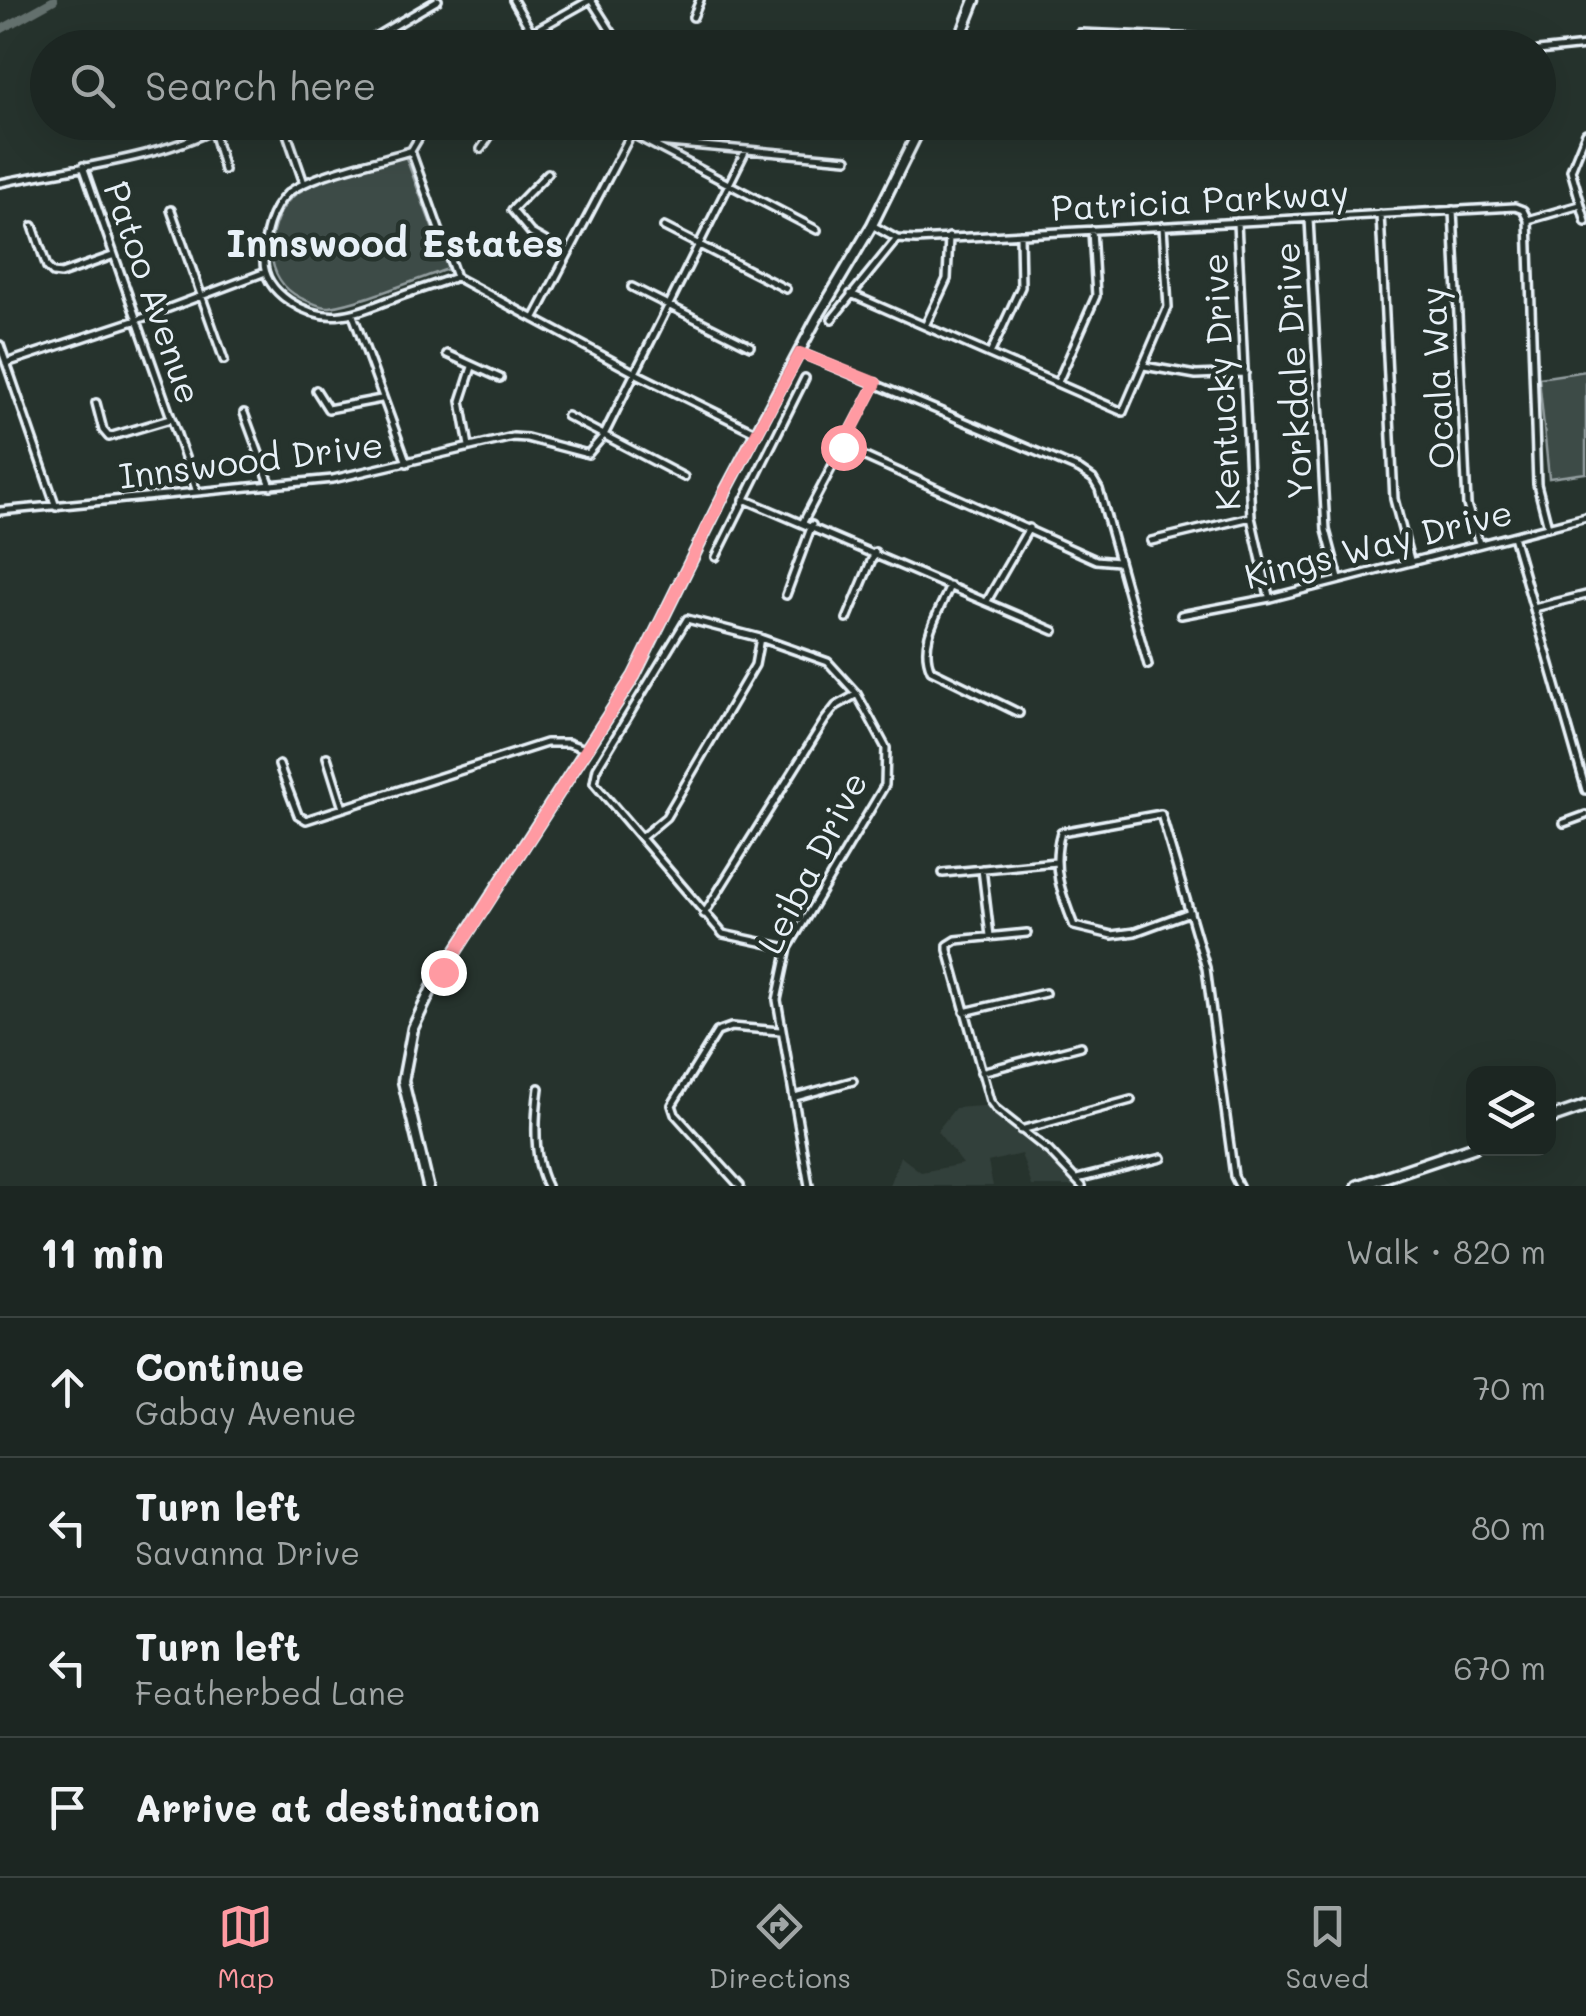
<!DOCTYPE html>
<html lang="en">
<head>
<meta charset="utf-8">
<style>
  body { margin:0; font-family:Mali,sans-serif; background:#252e2a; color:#f1f3f6 }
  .controls { position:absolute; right:30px; bottom:30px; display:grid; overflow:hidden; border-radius:20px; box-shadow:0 10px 40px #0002 }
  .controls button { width:90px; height:90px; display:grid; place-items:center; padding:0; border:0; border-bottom:2px solid #3a4340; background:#1c2622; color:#f1f3f6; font:50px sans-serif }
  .stop { position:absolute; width:30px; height:30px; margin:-22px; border:8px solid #ff9aa2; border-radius:50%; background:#fff }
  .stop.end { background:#ff9aa2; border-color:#fff; box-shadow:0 2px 10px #0008 }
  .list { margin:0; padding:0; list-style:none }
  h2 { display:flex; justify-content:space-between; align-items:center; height:130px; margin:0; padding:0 40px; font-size:42px }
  h2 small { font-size:32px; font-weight:400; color:#a0a5a5 }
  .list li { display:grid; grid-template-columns:65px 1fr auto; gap:30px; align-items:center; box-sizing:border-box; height:140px; padding:0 40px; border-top:2px solid #3a4340 }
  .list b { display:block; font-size:38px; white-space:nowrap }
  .list p { margin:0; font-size:32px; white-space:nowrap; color:#a0a5a5 }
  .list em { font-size:32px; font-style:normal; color:#a0a5a5 }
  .icon { flex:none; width:55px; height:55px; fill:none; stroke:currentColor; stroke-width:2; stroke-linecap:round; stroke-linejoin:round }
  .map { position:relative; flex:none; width:1586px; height:1186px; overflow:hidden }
  .search { position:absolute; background:#1c2622; box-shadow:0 10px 40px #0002; left:30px; right:30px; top:30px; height:110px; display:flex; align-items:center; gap:25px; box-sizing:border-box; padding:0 35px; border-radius:55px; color:#a0a5a5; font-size:38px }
  .sheet { height:690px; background:#1c2622 }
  nav { display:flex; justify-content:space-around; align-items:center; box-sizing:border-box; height:140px; border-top:2px solid #3a4340; background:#1c2622; font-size:28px; color:#a0a5a5 }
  nav a { display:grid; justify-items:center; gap:5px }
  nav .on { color:#ff9aa2 }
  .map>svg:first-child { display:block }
  .built { fill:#333f3a }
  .green { fill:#3e4b47; stroke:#939ea0; stroke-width:2.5 }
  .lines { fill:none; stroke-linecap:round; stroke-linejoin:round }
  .canal { stroke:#636f6d; stroke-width:8 }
  .street-casing { stroke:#e8f1f8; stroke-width:12 }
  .secondary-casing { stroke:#e8f1f8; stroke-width:15 }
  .primary-casing { stroke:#e8f1f8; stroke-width:16 }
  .street { stroke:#26332d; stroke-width:5 }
  .secondary { stroke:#26332d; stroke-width:8 }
  .primary { stroke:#26332d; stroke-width:9 }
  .route { stroke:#ff9aa2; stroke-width:12 }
  .labels { text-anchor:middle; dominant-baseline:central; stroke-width:9; stroke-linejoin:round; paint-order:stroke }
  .street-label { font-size:35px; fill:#e8f1f8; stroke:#26332d }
  .neighbourhood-label { font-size:38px; font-weight:bold; fill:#e8f1f8; stroke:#26332d }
</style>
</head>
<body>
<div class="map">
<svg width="1586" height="1186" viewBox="0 0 1586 1186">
  <rect width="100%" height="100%" fill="#26332d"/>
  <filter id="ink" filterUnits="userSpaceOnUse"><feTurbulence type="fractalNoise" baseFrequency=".01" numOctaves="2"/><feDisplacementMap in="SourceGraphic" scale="20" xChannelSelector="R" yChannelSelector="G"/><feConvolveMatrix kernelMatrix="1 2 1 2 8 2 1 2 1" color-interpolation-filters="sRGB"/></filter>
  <g filter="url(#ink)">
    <path class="built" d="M995,1105L1057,1154L1083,1186H1032L1021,1154L988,1162L993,1186H890L900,1156L921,1172L963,1164L937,1131L955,1108Z"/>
    <path class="green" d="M405,155L448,269C414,280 363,302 330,307C322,308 315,304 308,301C266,286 262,239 285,205C302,179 375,165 405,155Z
      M1586,371V473L1549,478L1539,378Z"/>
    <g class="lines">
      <path class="canal" d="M0,30L54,0"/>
      <defs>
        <path id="street" d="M513,0L541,48
          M591,0L614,36L625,48
          M693,17L700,0
          M356,48L438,0
          M504,48L590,0
          M1077,48L1080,33L1442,48
          M1538,51L1586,46
          M283,122L304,183
          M609,122L817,230
          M213,131L224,170
          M1586,133L1571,170L1586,222
          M646,141L847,159
          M481,149L499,122
          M410,151C379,161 310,174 287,194C270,210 264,236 264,258C263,277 273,290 289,301C330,328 357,312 398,297C417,290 437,284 456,277
          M411,151L456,277L635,373L757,433
          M411,151L428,122
          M83,166L197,492
          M548,173L512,210L531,233L568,254
          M0,183C71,168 165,159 228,122
          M171,210L224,360
          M1453,210L1467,505L1479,543
          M1380,214L1394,499L1410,560
          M1309,219L1326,530L1339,579
          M1528,220L1537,484L1548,527
          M1528,220L1580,205
          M1237,222L1251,517L1269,596
          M872,225L897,239L916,240L1515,207L1523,210L1528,220
          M33,226L47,267L53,273L61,274L112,256
          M664,227L786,289
          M632,287L750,346
          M851,294L1123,412L1168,307L1163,226
          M353,315L407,463
          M534,319L630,136
          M832,319L896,240
          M926,324L947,279L949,237
          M0,345L56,507
          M801,353L1080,470L1093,479L1099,489L1148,665
          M447,354L500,378
          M990,354L1021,287L1020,234
          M6,363L137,320L263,273
          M1144,366L1196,375L1245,373
          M1058,382L1096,296L1092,230
          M316,390L328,409L381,399
          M96,403L103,430L109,437L170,419
          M244,413L271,486
          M567,416L684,477
          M469,446L461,401L472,367
          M843,447L1096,560L1118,562
          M744,499L1054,631
          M0,511L333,479L513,437L527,438L588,454L604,435L746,150
          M803,522L876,383
          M1513,536L1586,790
          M1151,541L1251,517
          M716,557L805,378
          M950,586C939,612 918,642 931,670L1019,713
          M786,595L812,525
          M987,601L1029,528
          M1534,608L1586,595
          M1181,615L1270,598L1586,517
          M847,619L875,552
          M327,757L343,808
          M279,765L298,815L306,820L546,743H568L585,749
          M1564,823L1586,815
          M641,838L666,817L755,665L760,638
          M982,869L990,936
          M943,873L1056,862
          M1190,912L1135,932L1112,935L1074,926C1061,893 1051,867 1061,832L1161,814L1206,968L1234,1176L1239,1186
          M704,914L825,720L836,706L857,694
          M1027,933L956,940L948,945V950L990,1101L996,1109L1049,1151L1082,1186
          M788,948L723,934L594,783L597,768L687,619L760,638L828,662L857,694L886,748L885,785L788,948L777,1000L809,1186
          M964,1012L1045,993
          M981,1072L1081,1046
          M539,1088C535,1117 533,1159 547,1186
          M795,1097L853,1081
          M1021,1130L1131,1100
          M1077,1179L1162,1158
          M740,1186L675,1114L672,1105L717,1032L731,1027L780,1031"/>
        <path id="secondary" d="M956,48L975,0
          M428,1186L403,1081L413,1028L432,988L634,676L726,490L817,318L872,225L923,122"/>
        <path id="primary" d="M1548,1119L1586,1106
          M1358,1186L1474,1147"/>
      </defs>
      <use href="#street" class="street-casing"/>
      <use href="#secondary" class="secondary-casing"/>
      <use href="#primary" class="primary-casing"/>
      <use href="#street" class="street"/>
      <use href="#secondary" class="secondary"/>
      <use href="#primary" class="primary"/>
    </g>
  </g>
  <g class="lines" filter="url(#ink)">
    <path class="route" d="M443,972L634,676L726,490L800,353L876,383L843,447"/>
  </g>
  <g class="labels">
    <g class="street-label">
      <text transform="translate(1200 199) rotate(-3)">Patricia Parkway</text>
      <text transform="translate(154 292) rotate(71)">Patoo Avenue</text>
      <text transform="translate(1292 371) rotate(-93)">Yorkdale Drive</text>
      <text transform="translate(1436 378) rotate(-93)">Ocala Way</text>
      <text transform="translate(1220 382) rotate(-93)">Kentucky Drive</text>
      <text transform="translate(251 459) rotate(-7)">Innswood Drive</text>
      <text transform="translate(1378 543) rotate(-14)">Kings Way Drive</text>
      <text transform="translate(811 862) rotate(-63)">Leiba Drive</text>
    </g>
    <g class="neighbourhood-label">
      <text x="395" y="242">Innswood Estates</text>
    </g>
  </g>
</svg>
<div class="controls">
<button><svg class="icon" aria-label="layers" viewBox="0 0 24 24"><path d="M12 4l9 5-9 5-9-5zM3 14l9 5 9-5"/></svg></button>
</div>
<div class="stop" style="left:843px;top:447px"></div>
<div class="stop end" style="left:443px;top:972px"></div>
<div class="search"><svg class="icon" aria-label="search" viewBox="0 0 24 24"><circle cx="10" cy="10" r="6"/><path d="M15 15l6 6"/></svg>Search here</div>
</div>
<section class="sheet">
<h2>11 min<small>Walk · 820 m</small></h2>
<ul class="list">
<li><svg class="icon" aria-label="ahead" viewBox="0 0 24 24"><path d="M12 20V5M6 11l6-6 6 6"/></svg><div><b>Continue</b><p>Gabay Avenue</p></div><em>70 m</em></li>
<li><svg class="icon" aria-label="left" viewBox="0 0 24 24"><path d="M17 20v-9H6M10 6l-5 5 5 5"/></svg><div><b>Turn left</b><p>Savanna Drive</p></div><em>80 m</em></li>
<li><svg class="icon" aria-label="left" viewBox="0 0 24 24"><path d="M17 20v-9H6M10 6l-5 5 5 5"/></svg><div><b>Turn left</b><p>Featherbed Lane</p></div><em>670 m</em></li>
<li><svg class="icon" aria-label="arrive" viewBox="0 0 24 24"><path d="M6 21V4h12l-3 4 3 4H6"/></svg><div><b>Arrive at destination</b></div></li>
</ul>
</section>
<nav>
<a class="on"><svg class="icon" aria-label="map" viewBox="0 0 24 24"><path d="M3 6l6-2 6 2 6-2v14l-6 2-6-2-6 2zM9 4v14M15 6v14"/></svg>Map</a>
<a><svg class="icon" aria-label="directions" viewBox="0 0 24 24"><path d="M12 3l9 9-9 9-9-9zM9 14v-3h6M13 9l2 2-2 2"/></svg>Directions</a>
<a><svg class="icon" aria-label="saved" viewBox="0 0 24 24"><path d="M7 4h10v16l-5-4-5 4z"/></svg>Saved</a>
</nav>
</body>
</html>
